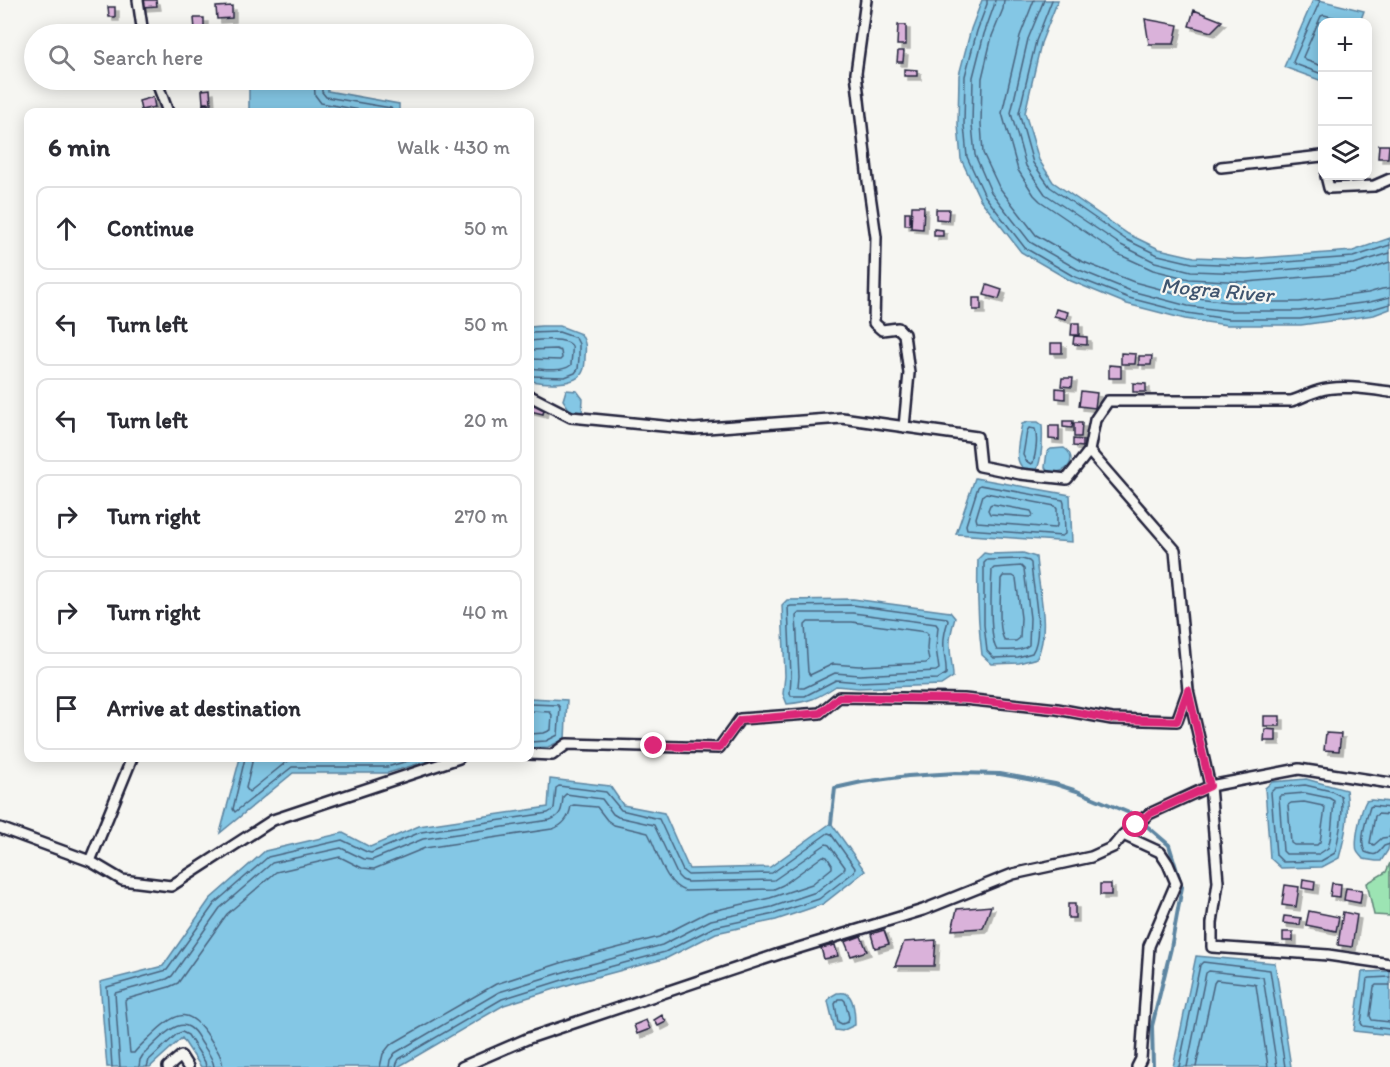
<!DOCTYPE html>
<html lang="en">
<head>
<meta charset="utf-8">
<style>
  body { margin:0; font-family:Itim,sans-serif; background:#f2f2f3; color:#2b2b33 }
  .controls { position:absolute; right:18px; top:18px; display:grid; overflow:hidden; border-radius:12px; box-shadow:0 3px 15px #0003 }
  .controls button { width:54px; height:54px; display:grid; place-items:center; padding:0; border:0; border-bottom:2px solid #e1e1e2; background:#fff; color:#2b2b33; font:30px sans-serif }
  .stop { position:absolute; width:18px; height:18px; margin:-14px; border:4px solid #db2777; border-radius:50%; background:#fff }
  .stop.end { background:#db2777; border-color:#fff; box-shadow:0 2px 6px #0008 }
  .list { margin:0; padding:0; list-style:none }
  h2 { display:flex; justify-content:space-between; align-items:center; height:78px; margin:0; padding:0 24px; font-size:26px }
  h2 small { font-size:20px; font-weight:400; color:#7c7c81 }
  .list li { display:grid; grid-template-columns:39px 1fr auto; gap:18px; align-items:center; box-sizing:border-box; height:84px; margin:0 12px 12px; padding:0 12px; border:2px solid #e1e1e2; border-radius:12px }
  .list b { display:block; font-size:22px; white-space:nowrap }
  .list em { font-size:20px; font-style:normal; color:#7c7c81 }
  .icon { flex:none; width:33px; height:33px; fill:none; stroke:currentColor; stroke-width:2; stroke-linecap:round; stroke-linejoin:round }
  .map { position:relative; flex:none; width:1390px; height:1067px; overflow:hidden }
  .search { position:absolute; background:#fff; box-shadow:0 3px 15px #0003; left:24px; top:24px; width:510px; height:66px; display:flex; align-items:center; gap:15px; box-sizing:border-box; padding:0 21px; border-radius:33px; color:#7c7c81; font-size:22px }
  .panel { position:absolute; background:#fff; box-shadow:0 3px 15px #0003; left:24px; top:108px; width:510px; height:654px; border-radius:12px }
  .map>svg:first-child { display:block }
  .green { fill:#9ce4b3; stroke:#5f8377; stroke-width:1.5 }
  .water { fill:#84c7e5; stroke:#5d85a1; stroke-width:1.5 }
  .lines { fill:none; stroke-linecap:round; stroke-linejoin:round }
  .shore { stroke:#49647f; stroke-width:1.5 }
  .stream { stroke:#5d85a1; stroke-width:4 }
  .building { fill:#dab2da; stroke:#22223b; stroke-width:1.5; filter:url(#shadow) }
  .street-casing { stroke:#22223b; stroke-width:14 }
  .street { stroke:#f6f6f2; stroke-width:9 }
  .route { stroke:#db2777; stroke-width:8 }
  .labels { text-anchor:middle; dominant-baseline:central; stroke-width:4.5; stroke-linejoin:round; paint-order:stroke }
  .water-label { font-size:22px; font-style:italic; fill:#3f546e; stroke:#f6f6f2 }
</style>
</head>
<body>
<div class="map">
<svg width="1390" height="1067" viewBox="0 0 1390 1067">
  <defs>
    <filter id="shadow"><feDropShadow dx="4" dy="4" stdDeviation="0" flood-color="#0004"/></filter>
  </defs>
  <rect width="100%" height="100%" fill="#f6f6f2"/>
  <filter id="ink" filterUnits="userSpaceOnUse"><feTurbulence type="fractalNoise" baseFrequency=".0167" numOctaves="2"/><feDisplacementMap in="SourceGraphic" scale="12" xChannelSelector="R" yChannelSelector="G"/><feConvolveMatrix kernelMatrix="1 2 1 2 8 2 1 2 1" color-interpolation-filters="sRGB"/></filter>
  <g filter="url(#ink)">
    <path class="green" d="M1390,863V916L1374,915L1367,883L1386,872Z"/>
    <path class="water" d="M982,0H1058L1041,43L1025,113L1039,160L1053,182L1128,234L1159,249L1194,257L1246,259L1353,251L1390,238V309L1374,315L1301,325H1227L1185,319L1127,304L1071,281L1021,252L980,199L961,159L958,125L959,75L971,29Z
      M1313,0H1319L1364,11L1360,22H1322V81L1284,67Z
      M327,28V34H249V29Z
      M249,80H327L328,91L399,104V112H249Z
      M541,326H560L581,334C586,343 586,346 585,357C585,361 585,367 583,371C577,387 543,383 530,381V327Z
      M566,390L577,391L583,399L582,414H574L569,409L563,400Z
      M1028,422H1038L1042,425C1043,440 1042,456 1037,470C1008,474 1019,440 1022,424Z
      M1064,448C1079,458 1068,477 1047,471L1045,467L1047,452L1051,449Z
      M975,478L1070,495L1072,542L956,534Z
      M984,553L989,554L1023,553L1036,557C1038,589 1051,627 1037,658L1019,663L992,664L982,655C978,623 977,591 978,559Z
      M853,599L950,612L955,618C952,628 949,637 950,647C950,657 953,667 953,677L941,685L858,688L836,686C818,698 809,702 787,704L783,694L785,676L782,605L787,600Z
      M530,698L567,700L565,739L548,747L530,748Z
      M240,758H437L388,773H293L220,833Z
      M550,779L610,786L623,805L664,813L689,869L770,867L831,823L865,871L823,904L776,920L716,933L667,958L574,983L504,1005L398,1067H201L182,1038L150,1067H107L100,982L163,966L210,899L265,851L343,833L370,847L419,826L548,807Z
      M1306,779L1346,790C1350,813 1345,836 1339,858L1322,867L1281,868L1270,858L1265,788L1272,782Z
      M1371,800L1390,802V842L1388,850L1381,861H1376L1363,859C1361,856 1358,854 1357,851C1354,840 1361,810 1366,801Z
      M1196,956L1275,963L1291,1067H1173Z
      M1390,971V1035L1354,1031L1362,972Z
      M837,993C840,993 844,992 847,994C855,999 855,1017 855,1025L842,1031L835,1030L828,1001L830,997Z"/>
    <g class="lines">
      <path class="shore" d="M987,0V4L977,31L965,76L964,125L967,157L985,196L1025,248L1073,276L1129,298L1187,313L1228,319H1300L1372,309L1390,304
        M995,0L994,6L984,34L973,77L972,125L975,155L991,192L1030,242L1077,269L1131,291L1188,306L1228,311H1299L1370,302L1390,297
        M1004,0L1003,9L992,36L982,78L981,124L983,153L999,187L1036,235L1081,261L1134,282L1190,297L1229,302H1299L1368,293L1382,289L1390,288
        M1034,0L1020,36L1002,113L1018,170L1034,195L1040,201L1118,254L1153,270L1189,279L1246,282L1355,273L1390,262
        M1044,0L1028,39L1011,113L1026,166L1045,194L1121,245L1155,262L1191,271L1246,273L1354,264L1390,253
        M1052,0L1036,41L1019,113L1033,163L1050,187L1125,239L1158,255L1192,263L1246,265L1353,257L1390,245
        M1318,0L1320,1L1293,62L1295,64L1322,74
        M1322,66L1305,60L1303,57L1321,16L1324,15L1345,20L1347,22
        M314,80L315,95L321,103L371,112
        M322,80V92L326,97L391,108L393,112
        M530,333L559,332L576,338L579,344V358L578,369L575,373L565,377L530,376
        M530,341C538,340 567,337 572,346C573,348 571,362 571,365C561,373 542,369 530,368
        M530,350L556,349L561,351L562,358L560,360L530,359
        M1029,428L1035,429C1038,438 1036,453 1033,463L1031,464L1026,461L1023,455L1027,431Z
        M980,485L1063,500L1064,503L1065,534L1062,536L967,529L966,525L978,487Z
        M986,493L1055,506L1057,509V526L1054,528L977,522L976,518L983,495Z
        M992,504L1031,511L1033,515L1030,517L990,514L988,510L990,505Z
        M1022,559L1029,561L1031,563C1032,587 1045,633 1032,653L1018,657L994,658L987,651L984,625V563L987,560Z
        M1021,566L1024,569L1030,618L1029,645C1021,652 1008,650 997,650C989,640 991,586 992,570L994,568Z
        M1003,576H1013L1016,578L1021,618L1020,638L1016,641H1005C997,630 1001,594 1001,579Z
        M853,605L947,618L948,621C945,630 943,639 944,648C944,657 947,665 946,674L938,679L859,682L836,680L805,696H791L790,693L791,676L788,607L791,606Z
        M799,613H853L936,624L938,627L936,648L939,669L936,671L859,675L835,673L804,688H800L798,686L799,676L796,616Z
        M808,622H852L926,632L928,634L927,649L929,661L926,663L859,666L833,664L810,675L808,672L805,625Z
        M530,704L558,705L560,708L558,735L546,741L530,742
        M530,711L550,712L552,715L551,730L544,733L530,734
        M245,758L233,809L235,812L292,767H387L418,758
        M253,758L246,788L249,792L285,763L290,760H386L394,758
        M1305,785L1331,791L1341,796C1344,814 1339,835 1335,853L1321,861L1283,862L1276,855L1271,792L1275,788Z
        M1305,793L1329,798L1334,801L1331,835L1328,848L1319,854H1286L1283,851L1279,797L1281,795Z
        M1304,802L1323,806L1325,808L1320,842L1317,845H1294L1291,843L1288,805L1291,803Z
        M1390,808L1372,806L1370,807C1366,820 1359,840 1365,852C1377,857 1377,854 1384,846L1390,844
        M1390,815L1378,814L1375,816L1370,843L1374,845L1382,838L1390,837
        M1390,977L1370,978L1367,979L1361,1023L1363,1026L1390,1029
        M1390,985H1376L1374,987L1370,1016L1372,1020L1390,1022
        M838,999H843L845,1001L849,1017L848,1022L842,1024L838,1022L835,1004Z
        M112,1067L107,987L167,970L215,903L268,857L342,840L367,852L371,853L421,832L548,813L554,809L556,788L559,786L606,792L621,810L659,819L683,871L688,875L772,873L828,833L831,834L855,868L854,872L819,899L774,914L714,927L665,952L572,977L502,999L399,1059L397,1063L396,1067
        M120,1067L115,993L167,979L172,976L220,908L272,863L341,848L364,859L372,860L423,839L550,820C562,816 562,808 563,797L566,794L602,799L613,814L618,817L654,825L678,876L682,880L687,882L774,880L826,844L829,845L845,867L844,870L816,892L772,907L711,920L662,945L570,970L499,992L395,1053L390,1060L389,1067
        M139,1067L140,1060L143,1055C153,1046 175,1018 189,1027C195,1030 198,1037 201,1042C206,1050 213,1057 214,1067
        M147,1067L149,1060L177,1034L182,1032L188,1035L205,1062L206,1067
        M223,1067C222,1055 215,1047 209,1037C190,1008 178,1010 154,1033C147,1040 139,1046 134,1053H130L125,1001L127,999L169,987L178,983L227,914L276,872L340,857L362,868L374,869L425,848L552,829C563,826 569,818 571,806L574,805L597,807L607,820L614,825L648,833C658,851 664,884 685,891L774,889L783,885L823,856L827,857L832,865V868L812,884L770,898L708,912L659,937L567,961L496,984L390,1045L383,1054L380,1067
        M1179,1067L1200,965L1203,962L1270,970L1285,1067
        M1187,1067L1206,973L1209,971L1263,977L1277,1067
        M1196,1067L1214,983L1216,980L1253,984L1256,985L1268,1067"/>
      <path class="stream" d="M831,823L835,788L862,782L908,776L956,773L1000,774L1055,784L1077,791L1134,815L1169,845L1182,887L1171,948L1152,1026L1153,1067"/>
    </g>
    <path class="building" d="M141,0H156L157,6L142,7Z
      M232,6V18L217,19L216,7Z
      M108,7H115V17H109Z
      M1194,10L1222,21L1211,32L1189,26Z
      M194,18H204V30H195Z
      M1145,19L1178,25L1174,44H1149Z
      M898,25H906V45H897Z
      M61,28H73V34H62Z
      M898,51H904L903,62H897Z
      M904,69L917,70V76H904Z
      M210,89L211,103H203L202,90Z
      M153,97L155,107L141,110L139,101Z
      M203,103L214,107L215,112H202Z
      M1379,145H1389L1388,158H1378Z
      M912,206H924L923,229L911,228Z
      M936,209H949L948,220L936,219Z
      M905,212H910V225H905Z
      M934,229L943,230V236H934Z
      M987,285L1002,290L999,299L984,295Z
      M973,298H981V310H973Z
      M1056,309L1068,312L1066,319L1054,316Z
      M1072,323H1079V335H1071Z
      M1074,336L1087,337V345L1073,344Z
      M1051,343H1062V353H1051Z
      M1121,353L1136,354L1135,364H1121Z
      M1139,356H1152L1151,365H1139Z
      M1109,365L1121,366V378H1109Z
      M1062,378H1073L1072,387L1061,386Z
      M1133,383L1146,384V392H1133Z
      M1056,388L1065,389V399L1056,398Z
      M1081,391L1097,393L1095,408L1079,406Z
      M530,402L545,405L543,414L530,411Z
      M1063,421H1073L1072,428L1063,427Z
      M1074,423H1082L1081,437H1074Z
      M1049,426H1059V440L1049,439Z
      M1073,439L1083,440V447L1073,446Z
      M1264,716H1280V726H1264Z
      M1265,729L1276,730V741H1264Z
      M1326,733L1341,734L1339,751L1324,750Z
      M1303,879L1315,881L1314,890L1302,888Z
      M1332,883L1341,884L1340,897L1330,896Z
      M1100,884H1111V895H1100Z
      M1285,885L1299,887L1296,907L1282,905Z
      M1346,888L1362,890L1360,903L1344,900Z
      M1068,904H1075V918H1068Z
      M991,906L983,928L952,930L957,909Z
      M1309,911L1339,917L1336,931L1306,925Z
      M1343,912L1357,915L1352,947L1338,945Z
      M1284,916L1301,918L1300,925L1283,923Z
      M884,930L889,944L875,948L871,934Z
      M1283,932H1293V941H1283Z
      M861,936L867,951L851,956L845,942Z
      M936,940L934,966H895L904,942Z
      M835,945L838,956L824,959L821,948Z
      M662,1015L666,1022L658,1026L654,1020Z
      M646,1020L650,1029L637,1034L634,1025Z"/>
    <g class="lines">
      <defs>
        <path id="street" d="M138,0L143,34
          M866,0L856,73L868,181L876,237L874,323L882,330L898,328L904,334L909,373L904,427
          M156,80L168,112
          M1221,167L1322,156
          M1326,176L1329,188L1374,186L1390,179
          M530,396L571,417L694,429L842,418L977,437L980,466L1020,474L1067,479L1089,451L1175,550L1188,690
          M1089,451L1095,420L1108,401H1291C1300,399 1309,393 1318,391C1339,384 1369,389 1390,392
          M530,754L552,755L567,744L719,748L740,719L820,713L839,697L964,699L1057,709L1112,719L1177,721L1188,690L1210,786L1218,882L1212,923V947L1328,955L1390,964
          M0,828L90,861L122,880L171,886L273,820L459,758
          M1123,835L1160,852L1168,864L1176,883L1149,946L1141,1059L1137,1067
          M90,861L132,758
          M168,1067L181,1056L188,1067
          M462,1067L529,1038L779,954L923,910L1013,874L1091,857L1113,847L1123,835L1149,814L1210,786L1299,769L1390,783"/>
      </defs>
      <use href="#street" class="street-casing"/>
      <use href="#street" class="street"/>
    </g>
  </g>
  <g class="lines" filter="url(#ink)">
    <path class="route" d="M654,746L719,748L740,720L820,713L839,697L964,699L1057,709L1112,719L1177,721L1188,690L1210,786L1149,814L1136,825"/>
  </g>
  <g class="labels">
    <g class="water-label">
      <text transform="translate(1217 290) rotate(5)">Mogra River</text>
    </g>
  </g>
</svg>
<div class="controls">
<button>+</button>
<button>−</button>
<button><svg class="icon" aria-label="layers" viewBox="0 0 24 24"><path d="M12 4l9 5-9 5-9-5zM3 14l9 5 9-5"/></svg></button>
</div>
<div class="stop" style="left:1136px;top:825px"></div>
<div class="stop end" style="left:654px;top:746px"></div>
<div class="search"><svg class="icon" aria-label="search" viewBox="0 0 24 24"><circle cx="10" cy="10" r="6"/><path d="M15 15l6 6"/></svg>Search here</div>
<section class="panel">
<h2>6 min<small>Walk · 430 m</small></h2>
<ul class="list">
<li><svg class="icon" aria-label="ahead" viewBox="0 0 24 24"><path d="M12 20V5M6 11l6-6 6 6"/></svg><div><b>Continue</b></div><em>50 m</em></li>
<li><svg class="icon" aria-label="left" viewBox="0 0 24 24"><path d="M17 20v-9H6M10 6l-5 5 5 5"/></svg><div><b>Turn left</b></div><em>50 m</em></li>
<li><svg class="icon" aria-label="left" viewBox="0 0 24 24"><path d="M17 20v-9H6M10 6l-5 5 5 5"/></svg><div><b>Turn left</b></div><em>20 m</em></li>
<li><svg class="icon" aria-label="right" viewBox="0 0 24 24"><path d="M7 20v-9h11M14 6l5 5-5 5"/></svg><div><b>Turn right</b></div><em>270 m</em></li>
<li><svg class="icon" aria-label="right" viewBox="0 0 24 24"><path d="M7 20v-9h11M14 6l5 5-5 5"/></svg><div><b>Turn right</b></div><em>40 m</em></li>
<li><svg class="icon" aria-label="arrive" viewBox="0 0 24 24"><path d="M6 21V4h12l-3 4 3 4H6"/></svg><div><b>Arrive at destination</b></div></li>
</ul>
</section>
</div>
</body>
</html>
